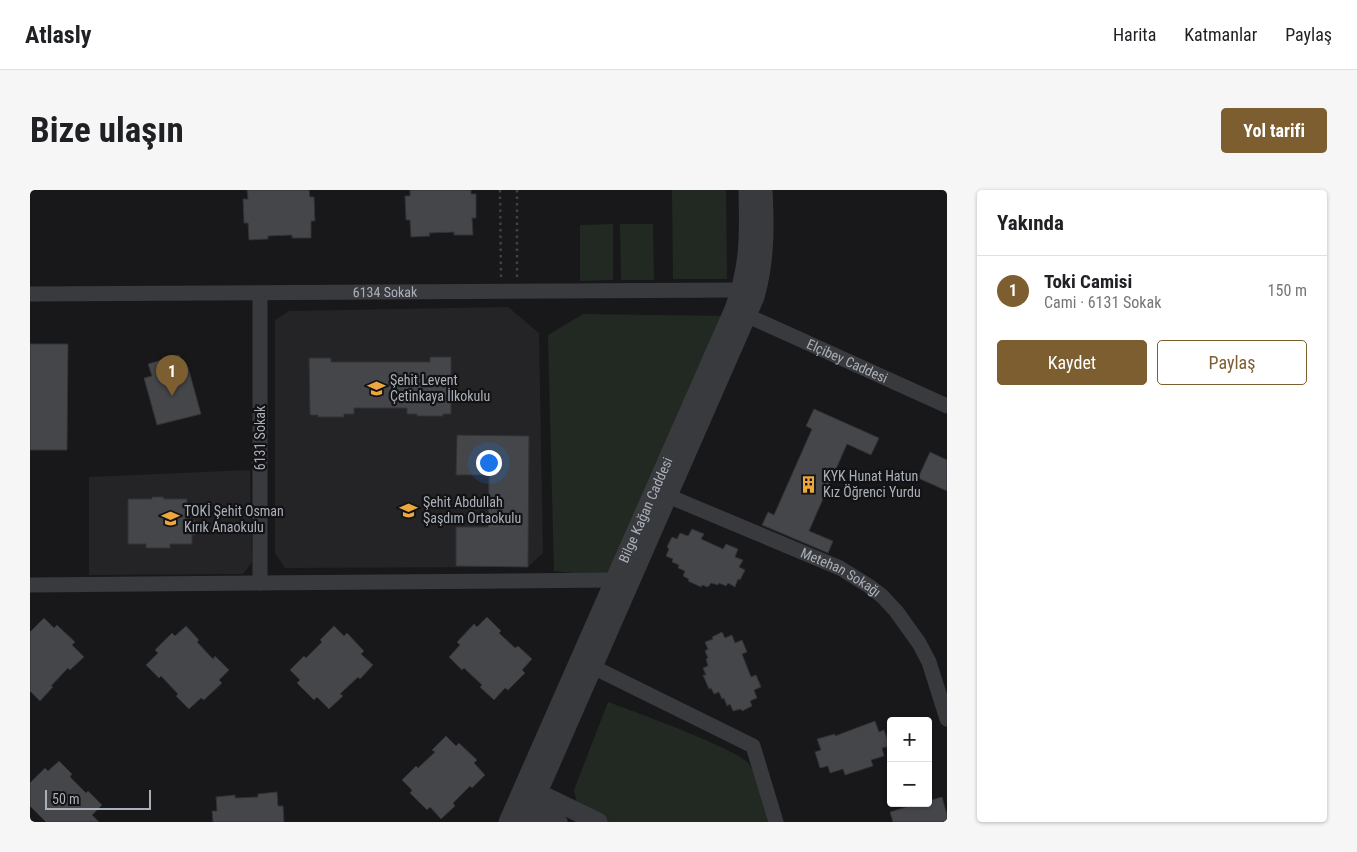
<!DOCTYPE html>
<html lang="tr">
<head>
<meta charset="utf-8">
<style>
  body { margin:0; font-family:"Roboto Condensed",sans-serif; background:#f6f6f6; color:#202124 }
  .controls { position:absolute; right:15px; bottom:15px; display:grid; overflow:hidden; border-radius:5px; box-shadow:0 1px 4px #0004 }
  .controls button { width:45px; height:45px; display:grid; place-items:center; padding:0; border:0; border-bottom:1px solid #e0e0e0; background:#fff; color:#202124; font:25px sans-serif }
  .scale { position:absolute; left:15px; bottom:12px; width:106px; box-sizing:border-box; padding-left:5px; border:2px solid #aab0b9; border-top:0; font-size:14px; line-height:18px; white-space:nowrap; color:#aab0b9; -webkit-text-stroke:4px #131315; paint-order:stroke }
  .you { position:absolute; left:458px; top:272px; width:18px; height:18px; margin:-12px; border:4px solid #fff; border-radius:50%; background:#1a73e8; box-shadow:0 0 0 8px #1a73e833 }
  .badge { display:grid; place-items:center; width:32px; height:32px; border-radius:50%; background:#7c5e30; color:#fff; font-size:16px; font-weight:700 }
  .pin { position:absolute; translate:-50% -41px; filter:drop-shadow(0 1px 2px #0008) }
  .pin::after { content:''; position:absolute; top:26px; width:18px; height:15px; background:inherit; clip-path:polygon(0 0,100% 0,50% 100%) }
  .list { margin:0; padding:0; list-style:none }
  h2 { display:flex; justify-content:space-between; align-items:center; height:65px; margin:0; padding:0 20px; font-size:21px }
  h2 small { font-size:16px; font-weight:400; color:#757577 }
  .list li { display:grid; grid-template-columns:32px 1fr auto; gap:15px; align-items:center; box-sizing:border-box; height:70px; padding:0 20px; border-top:1px solid #e0e0e0 }
  .list b { display:block; font-size:19px; white-space:nowrap }
  .list p { margin:0; font-size:16px; white-space:nowrap; color:#757577 }
  .list em { font-size:16px; font-style:normal; color:#757577 }
  .actions { display:flex; gap:10px; padding:15px 20px }
  .actions a { flex:1; padding:11px 0; border:1px solid #7c5e30; border-radius:5px; text-align:center; font-size:18px; color:#7c5e30 }
  .actions .main { background:#7c5e30; color:#fff }
  .map { position:relative; flex:none; width:917px; height:632px; overflow:hidden; border-radius:5px }
  header { display:flex; align-items:center; gap:30px; box-sizing:border-box; height:70px; padding:0 25px; background:#fff; border-bottom:1px solid #e0e0e0 }
  header strong { font-size:24px }
  nav { display:flex; gap:28px; margin-inline-start:auto; font-size:18px }
  .intro { display:flex; align-items:center; justify-content:space-between; box-sizing:border-box; height:120px; padding:0 30px }
  h1 { margin:0; font-size:35px }
  .button { padding:12px 22px; border-radius:5px; background:#7c5e30; color:#fff; font-size:18px; font-weight:700 }
  main { display:flex; gap:30px; padding:0 30px }
  aside { flex:1; background:#fff; border-radius:5px; box-shadow:0 1px 4px #0004 }
  .map>svg:first-child { display:block }
  .built { fill:#242427 }
  .green { fill:#222922 }
  .building { fill:#44464a; stroke:#323235 }
  .lines { fill:none; stroke-linecap:round; stroke-linejoin:round }
  .path { stroke:#3f4145; stroke-width:2.5; stroke-dasharray:2.5 4; stroke-linecap:butt }
  .minor { stroke:#393a3e; stroke-width:15 }
  .tertiary { stroke:#393a3e; stroke-width:19 }
  .labels { text-anchor:middle; dominant-baseline:central; stroke-width:4.5; stroke-linejoin:round; paint-order:stroke }
  .street-label { font-size:14px; fill:#aab0b9; stroke:#131315 }
  .poi-label { font-size:14px; fill:#aab0b9; stroke:#131315; text-anchor:start }
</style>
</head>
<body>
<header>
<strong>Atlasly</strong>
<nav><a>Harita</a><a>Katmanlar</a><a>Paylaş</a></nav>
</header>
<div class="intro"><h1>Bize ulaşın</h1><a class="button">Yol tarifi</a></div>
<main>
<div class="map">
<svg width="917" height="632" viewBox="0 0 917 632">
  <rect width="100%" height="100%" fill="#18181a"/>
  <path class="built" d="M478,117L509,143L513,363L498,377L255,378L245,363V130L259,121Z
    M220,280L222,372L213,384L59,385V287Z"/>
  <path class="green" d="M642,0H696L697,89H643Z
    M583,34V90L550,91V35Z
    M590,34H623L624,90H591Z
    M553,124L697,126L580,387L524,381L518,145Z
    M578,512C600,520 710,560 719,574C729,589 734,614 738,632H579L548,618L544,600Z"/>
  <path class="building" d="M217,0H279L280,7H284L285,31H281V48H262V45L238,46V49L219,50L218,33H214L213,9H218Z
    M380,0H441V4H446V28H442L443,45H424V42L399,43L400,46L381,47L380,30H376L375,6H380Z
    M0,154H38L37,260H0Z
    M149,165L152,178L158,177L171,224L127,235L114,188L122,186L118,174Z
    M400,167H421V224H413V226H387V224H377V218H324V224H314V227H288V225H280L279,168H301V172H400Z
    M784,219L849,248L841,265L817,254L779,341L803,351L798,363L732,335L738,322L744,325L782,239L776,236Z
    M427,245L499,246L498,377L426,376V337H458L459,285H426Z
    M900,262L917,270V301L888,288Z
    M122,307H133L134,309H157V330H165V345H162V354H140V358H116V354H98V309H122Z
    M662,339L674,344L671,349L693,359L696,354L708,359L705,367L713,370L709,377L715,380L710,390L708,389L705,397L698,393L696,396L689,393L688,395L681,393L678,397L672,395L671,397L658,391L659,389L653,386L655,381L648,378L649,375L642,372L643,369L636,366L639,359L637,357L642,347L647,349L650,343L658,346Z
    M457,427L471,441L469,443L485,458L488,456L502,469L492,480L495,483L478,500L475,498L464,510L450,497L452,495L434,478L432,480L419,467L430,455L427,452L444,434L447,437Z
    M14,428L24,438L27,435L45,452L42,455L54,467L40,480L38,478L21,496L23,497L10,511L0,501V442Z
    M156,436L169,450L167,452L183,469L185,466L199,480L189,490L192,493L174,510L171,508L159,519L146,506L148,504L131,486L129,488L116,475L128,463L125,460L142,443L145,446Z
    M304,436L314,446L317,443L334,461L331,464L343,475L330,489L328,487L310,504L313,506L299,519L287,507L284,510L267,493L270,490L260,480L274,466L276,468L292,452L290,450Z
    M692,442L695,448L702,445L705,453L712,450L717,462L712,464L721,487L726,485L731,497L724,500L727,508L720,511L722,516L712,521L711,519L703,521L700,514L697,516L694,508L692,509L689,502L684,504L681,498L679,499L673,485H676L673,478L678,476L676,469L678,468L675,461L678,459L675,452L683,449L682,447Z
    M845,531L849,542L854,540L860,556L852,558L854,566L841,570L843,576L815,585L813,579L800,583L798,576L790,578L785,562L791,560L787,549L805,544V546Z
    M416,546L426,556L429,553L447,570L444,573L455,585L442,598L440,596L423,613L425,616L411,629L400,617L397,620L380,603L382,600L372,590L386,576L388,578L405,562L402,560Z
    M29,571L42,584L40,587L56,603L58,601L72,615L62,625L69,632H16L0,616V593L15,578L18,581Z
    M247,602L248,616H253L254,632H183L182,621H187L186,607L205,605V608L228,607V604Z
    M912,607L917,625V632H863L860,622L889,613H898V611Z"/>
  <g class="lines">
    <path class="path" d="M470,0L471,88
      M487,0V88"/>
    <g class="minor">
      <path d="M230,103V393"/>
      <path id="s1" d="M0,104L711,100"/>
      <path id="s2" d="M718,126L917,216"/>
      <path id="s3" d="M638,306L810,378L839,396L852,406L866,421L889,453L899,472L917,529"/>
      <path d="M0,395L584,390"/>
      <path d="M563,477L723,556L746,632"/>
    </g>
    <g class="tertiary">
      <path d="M498,598L568,632"/>
      <path d="M490,615L528,632"/>
      <path id="s4" d="M478,632L704,119C720,76 719,45 718,0"/>
      <path d="M495,632L725,107C735,72 735,36 733,0"/>
    </g>
  </g>
  <defs>
    <symbol id="school-bare" viewBox="-9 -9 18 18"><path d="M0-5L7-2L0 1L-7-2ZM-4 1L0 2.5L4 1V4Q0 6-4 4Z" fill="#eca83e" stroke="#131315" stroke-width="2.5" paint-order="stroke"/></symbol>
    <symbol id="building-bare" viewBox="-9 -9 18 18"><path d="M-4-6H4V6H1V3H-1V6H-4ZM-2.5-4.3h1.7v1.8h-1.7ZM.8-4.3h1.7v1.8H.8ZM-2.5-1h1.7V.8h-1.7ZM.8-1h1.7V.8H.8Z" fill="#eca83e" stroke="#131315" stroke-width="2.5" paint-order="stroke"/></symbol>
  </defs>
  <g fill-rule="evenodd">
    <use href="#school-bare" x="334" y="186" width="25" height="25"/>
    <use href="#building-bare" x="766" y="282" width="25" height="25"/>
    <use href="#school-bare" x="366" y="308" width="25" height="25"/>
    <use href="#school-bare" x="128" y="316" width="25" height="25"/>
  </g>
  <g class="labels">
    <g class="street-label">
      <text stroke="none"><textPath href="#s1" startOffset="355">6134 Sokak</textPath></text>
      <text stroke="none"><textPath href="#s2" startOffset="109">Elçibey Caddesi</textPath></text>
      <text transform="translate(230 248) rotate(-90)">6131 Sokak</text>
      <text stroke="none"><textPath href="#s4" startOffset="341">Bilge Kağan Caddesi</textPath></text>
      <text stroke="none"><textPath href="#s3" startOffset="189">Metehan Sokağı</textPath></text>
    </g>
    <g class="poi-label">
      <text x="360" y="190">Şehit Levent<tspan x="360" dy="16">Çetinkaya İlkokulu</tspan></text>
      <text x="793" y="286">KYK Hunat Hatun<tspan x="793" dy="16">Kız Öğrenci Yurdu</tspan></text>
      <text x="393" y="312">Şehit Abdullah<tspan x="393" dy="16">Şaşdım Ortaokulu</tspan></text>
      <text x="154" y="321">TOKİ Şehit Osman<tspan x="154" dy="16">Kırık Anaokulu</tspan></text>
    </g>
  </g>
</svg>
<div class="controls">
<button>+</button>
<button>−</button>
</div>
<div class="scale">50 m</div>
<div class="you"></div>
<div class="pin badge" style="left:142px;top:206px">1</div>
</div>
<aside>
<h2>Yakında<small></small></h2>
<ul class="list">
<li><span class="badge">1</span><div><b>Toki Camisi</b><p>Cami · 6131 Sokak</p></div><em>150 m</em></li>
</ul>
<div class="actions"><a class="main">Kaydet</a><a>Paylaş</a></div>
</aside>
</main>
</body>
</html>
